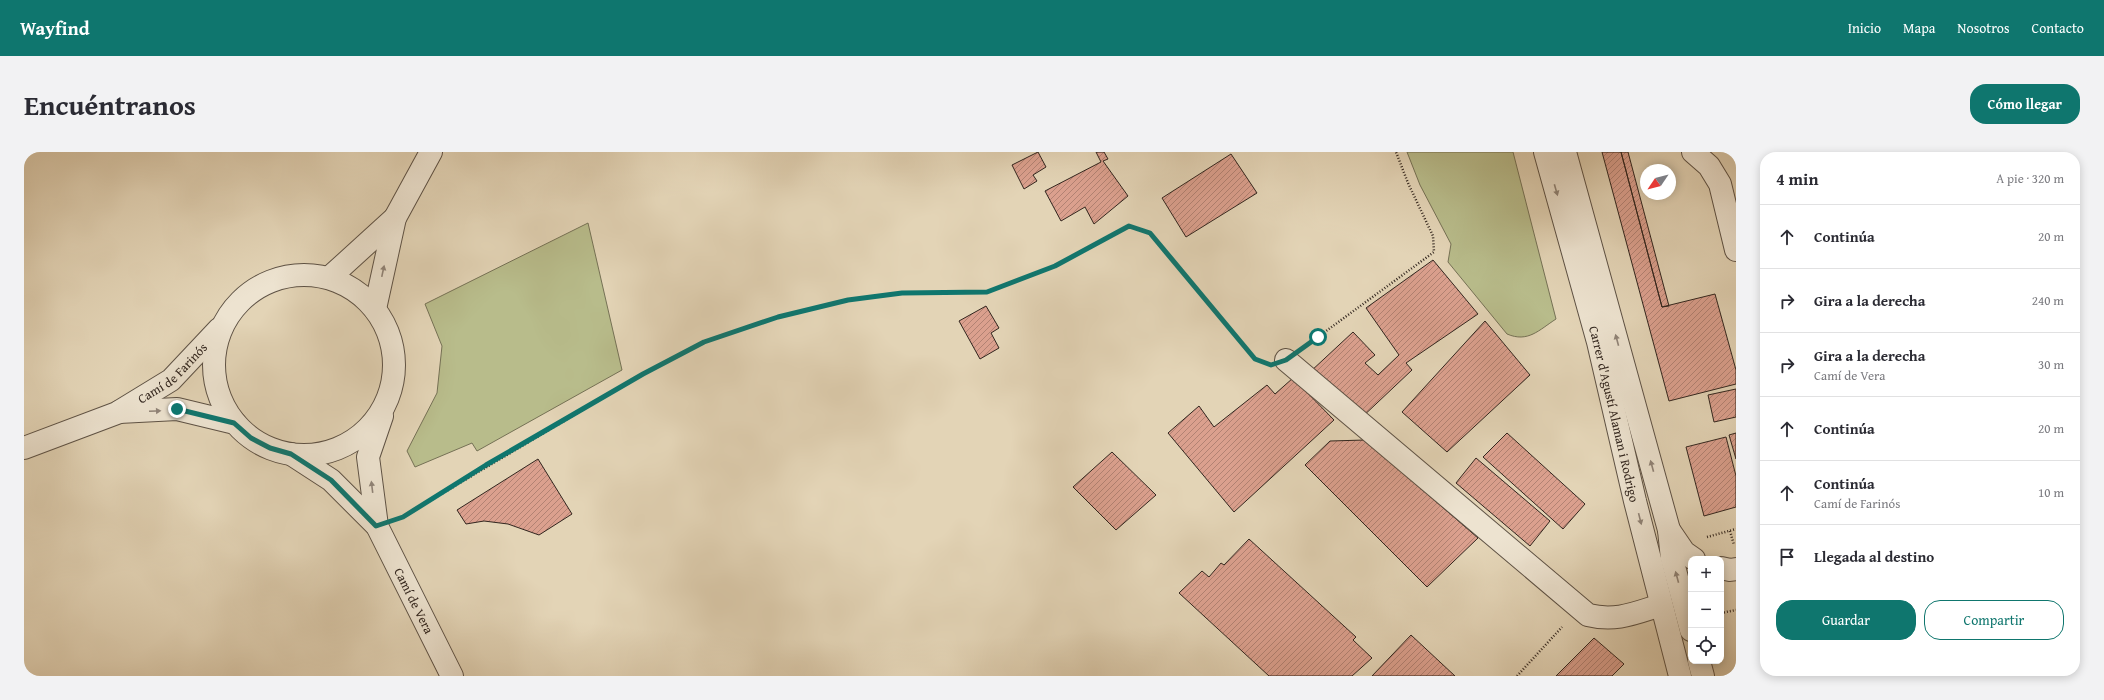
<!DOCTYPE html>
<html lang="es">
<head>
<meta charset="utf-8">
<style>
  body { margin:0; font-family:"Gentium Book Plus",serif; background:#f2f2f3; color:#2b2b33 }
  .controls { position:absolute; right:12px; bottom:12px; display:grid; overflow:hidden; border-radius:8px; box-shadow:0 2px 10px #0003 }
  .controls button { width:36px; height:36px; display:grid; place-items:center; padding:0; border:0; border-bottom:1px solid #e1e1e2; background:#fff; color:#2b2b33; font:20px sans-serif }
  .compass { position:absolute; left:1616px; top:12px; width:36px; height:36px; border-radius:50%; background:#fff; box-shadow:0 2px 10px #0003; rotate:235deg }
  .stop { position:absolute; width:12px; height:12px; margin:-9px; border:3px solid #0f766e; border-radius:50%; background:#fff }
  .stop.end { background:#0f766e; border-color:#fff; box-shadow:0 1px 4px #0008 }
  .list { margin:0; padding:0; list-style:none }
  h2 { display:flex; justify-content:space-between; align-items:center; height:52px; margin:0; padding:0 16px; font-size:17px }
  h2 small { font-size:13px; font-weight:400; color:#7c7c81 }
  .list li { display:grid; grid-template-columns:26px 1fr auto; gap:12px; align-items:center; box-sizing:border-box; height:64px; padding:0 16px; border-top:1px solid #e1e1e2 }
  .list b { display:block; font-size:15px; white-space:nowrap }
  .list p { margin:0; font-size:13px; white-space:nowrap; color:#7c7c81 }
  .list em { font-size:13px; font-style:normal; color:#7c7c81 }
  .actions { display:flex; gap:8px; padding:12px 16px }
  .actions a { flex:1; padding:9px 0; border:1px solid #0f766e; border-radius:16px; text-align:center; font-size:14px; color:#0f766e }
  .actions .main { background:#0f766e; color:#fff }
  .icon { flex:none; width:22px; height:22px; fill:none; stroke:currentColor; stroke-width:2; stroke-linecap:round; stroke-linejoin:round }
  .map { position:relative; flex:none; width:1712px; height:524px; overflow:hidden; border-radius:16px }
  header { display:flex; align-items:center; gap:24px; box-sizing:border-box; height:56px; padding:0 20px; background:#0f766e; color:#fff }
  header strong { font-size:19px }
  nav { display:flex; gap:22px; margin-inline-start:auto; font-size:14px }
  .intro { display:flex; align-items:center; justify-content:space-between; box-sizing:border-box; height:96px; padding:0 24px }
  h1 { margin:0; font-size:28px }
  .button { padding:10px 18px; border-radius:16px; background:#0f766e; color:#fff; font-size:14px; font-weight:700 }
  main { display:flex; gap:24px; padding:0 24px }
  aside { flex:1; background:#fff; border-radius:16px; box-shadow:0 2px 10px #0003 }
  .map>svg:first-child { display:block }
  .green { fill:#b8bc8b; stroke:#757155 }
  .building { fill:url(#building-hatch); stroke:#32261f }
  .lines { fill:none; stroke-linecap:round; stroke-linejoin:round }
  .minor-casing { stroke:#5e5245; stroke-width:24 }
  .path { stroke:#32261f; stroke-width:2.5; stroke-dasharray:1 2; stroke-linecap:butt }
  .minor { stroke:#ede3d0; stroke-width:22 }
  .oneway { fill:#908478 }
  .route { stroke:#0f766e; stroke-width:5 }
  .labels { text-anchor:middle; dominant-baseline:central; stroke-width:3.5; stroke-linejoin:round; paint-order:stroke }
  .street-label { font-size:13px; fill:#32261f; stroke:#ede3d0 }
</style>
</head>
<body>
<header>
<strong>Wayfind</strong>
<nav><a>Inicio</a><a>Mapa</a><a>Nosotros</a><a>Contacto</a></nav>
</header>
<div class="intro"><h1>Encuéntranos</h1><a class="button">Cómo llegar</a></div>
<main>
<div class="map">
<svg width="1712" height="524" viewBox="0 0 1712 524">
  <defs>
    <pattern id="building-hatch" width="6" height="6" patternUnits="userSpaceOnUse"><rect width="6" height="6" fill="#dba08e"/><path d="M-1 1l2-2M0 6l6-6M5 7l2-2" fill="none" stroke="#b28273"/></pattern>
  </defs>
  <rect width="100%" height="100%" fill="#e3d4b6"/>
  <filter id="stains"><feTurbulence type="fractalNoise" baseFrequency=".005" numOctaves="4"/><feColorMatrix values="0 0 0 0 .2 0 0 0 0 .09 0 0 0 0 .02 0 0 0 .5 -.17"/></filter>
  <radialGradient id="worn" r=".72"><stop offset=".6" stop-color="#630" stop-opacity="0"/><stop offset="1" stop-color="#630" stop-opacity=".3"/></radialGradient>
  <path class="green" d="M1383,0H1489L1532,167C1515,178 1504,191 1483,182L1424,110L1427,92L1396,33Z
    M564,71L598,218L453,299L448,291L391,315L383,299L413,241L418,194L401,152Z"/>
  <path class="building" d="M1014,0L1022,15L1009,23L1013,29L1000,37L988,13Z
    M1072,0H1080L1084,7L1079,9L1104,44L1070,72L1061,55L1037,69L1021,39L1077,10Z
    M1578,0H1597L1638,155L1691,142L1712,218V232L1645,249Z
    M1597,0H1604L1645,154L1638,155Z
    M1207,2L1233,41L1162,85L1138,46Z
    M1409,108L1454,162L1382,211L1388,218L1335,268L1286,220L1329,180L1351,203L1341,211L1354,223L1375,203L1342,156Z
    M962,154L975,176L967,181L975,196L956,207L935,169Z
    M1461,169L1506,223L1423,300L1378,260Z
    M1269,226L1310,268L1210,360L1144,281L1175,254L1190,275L1243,233L1251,242Z
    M1712,237V265L1690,270L1684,243Z
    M1483,281L1561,352L1539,377L1459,305Z
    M1712,281V307L1705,283Z
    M1702,285L1712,324V355L1680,364L1662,295Z
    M1341,288L1454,386L1403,435L1281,313L1306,289Z
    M1088,300L1132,343L1092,378L1049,335Z
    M1452,306L1526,369L1506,394L1432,331Z
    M514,307L548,362L515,383L484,372L460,369L442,372L433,358Z
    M1225,387L1332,485L1329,488L1348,506L1328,524H1245L1155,441L1178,419L1185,425L1197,411L1200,413Z
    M1387,483L1431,524H1348Z
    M1570,486L1600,512L1588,524H1532Z"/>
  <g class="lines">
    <defs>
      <g id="minor">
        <path id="s1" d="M1521,0L1574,190L1611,349L1656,524"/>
        <path d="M1541,0L1645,378L1648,407L1667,478"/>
        <path d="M1669,0L1685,14L1696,32L1712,98"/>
        <circle cx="280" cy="213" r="90"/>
        <path d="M305,126L371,66"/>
        <path d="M351,157L371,66L407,0"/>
        <path d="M1262,208L1564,463C1592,470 1611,461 1637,453"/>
        <path d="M95,260L153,257L211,271"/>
        <path id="s2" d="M0,296L93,261L147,228L195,177"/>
        <path id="s3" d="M267,302L307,328L353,374L428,524"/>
        <path d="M353,374L344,305L358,264"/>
        <path d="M1645,378L1660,400L1670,407"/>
        <path d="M1697,416L1706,418L1712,417"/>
        <path d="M1675,509L1679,524"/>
      </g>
    </defs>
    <use href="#minor" class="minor-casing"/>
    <path class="path" d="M1283,193L1410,100L1409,84L1384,31L1372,0
      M377,366L619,222L681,190L754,165L824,148L878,141L963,140L1031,114L1105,74L1126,81L1231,207L1238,210
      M1706,379L1710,393
      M1683,385L1712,377
      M1697,461L1712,458
      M1493,524L1538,475"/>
    <use href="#minor" class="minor"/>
  </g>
  <defs><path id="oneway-solid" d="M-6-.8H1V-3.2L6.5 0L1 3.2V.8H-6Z"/></defs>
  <g class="oneway">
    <use href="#oneway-solid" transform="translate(1532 38) rotate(74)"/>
    <use href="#oneway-solid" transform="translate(359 119) rotate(-78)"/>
    <use href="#oneway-solid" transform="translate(1593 188) rotate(-105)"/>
    <use href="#oneway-solid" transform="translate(131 259) rotate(-3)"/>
    <use href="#oneway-solid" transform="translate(1628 314) rotate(-105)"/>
    <use href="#oneway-solid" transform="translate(348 335) rotate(-97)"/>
    <use href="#oneway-solid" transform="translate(1616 367) rotate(76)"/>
    <use href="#oneway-solid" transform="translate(1653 425) rotate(-105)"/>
  </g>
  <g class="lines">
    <path class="route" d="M153,257L210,271L227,286L246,296L267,302L307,328L352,374L379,365L462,313L619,222L680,190L754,165L824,148L878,141L963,140L1031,114L1105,74L1126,81L1231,207L1247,213L1262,208L1294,185"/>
  </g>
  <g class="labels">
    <g class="street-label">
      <text stroke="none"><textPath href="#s2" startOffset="168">Camí de Farinós</textPath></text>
      <text stroke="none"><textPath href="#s1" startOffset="271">Carrer d'Agustí Alaman i Rodrigo</textPath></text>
      <text stroke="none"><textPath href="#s3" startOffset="196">Camí de Vera</textPath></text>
    </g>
  </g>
  <rect width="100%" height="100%" filter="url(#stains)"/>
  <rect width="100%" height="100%" fill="url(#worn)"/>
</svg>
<div class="controls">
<button>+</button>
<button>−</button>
<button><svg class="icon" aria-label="locate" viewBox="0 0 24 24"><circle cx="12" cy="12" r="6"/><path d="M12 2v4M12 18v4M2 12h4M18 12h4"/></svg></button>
</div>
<svg class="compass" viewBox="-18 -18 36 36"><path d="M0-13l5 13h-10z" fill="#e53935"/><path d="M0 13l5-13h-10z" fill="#7c7c81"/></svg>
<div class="stop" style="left:1294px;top:185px"></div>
<div class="stop end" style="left:153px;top:257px"></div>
</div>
<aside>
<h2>4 min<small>A pie · 320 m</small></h2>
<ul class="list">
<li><svg class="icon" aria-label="ahead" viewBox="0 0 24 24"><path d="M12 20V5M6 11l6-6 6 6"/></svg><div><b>Continúa</b></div><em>20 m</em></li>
<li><svg class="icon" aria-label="right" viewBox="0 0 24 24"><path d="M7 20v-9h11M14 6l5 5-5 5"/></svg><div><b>Gira a la derecha</b></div><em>240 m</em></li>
<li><svg class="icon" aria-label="right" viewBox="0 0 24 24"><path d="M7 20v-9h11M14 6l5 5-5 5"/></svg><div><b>Gira a la derecha</b><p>Camí de Vera</p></div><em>30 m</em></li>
<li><svg class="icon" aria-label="ahead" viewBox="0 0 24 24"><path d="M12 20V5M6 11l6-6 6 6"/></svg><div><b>Continúa</b></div><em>20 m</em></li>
<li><svg class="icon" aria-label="ahead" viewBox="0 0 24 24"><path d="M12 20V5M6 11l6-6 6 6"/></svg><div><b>Continúa</b><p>Camí de Farinós</p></div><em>10 m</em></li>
<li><svg class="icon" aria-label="arrive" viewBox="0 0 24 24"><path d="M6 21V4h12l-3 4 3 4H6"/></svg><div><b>Llegada al destino</b></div></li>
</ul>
<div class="actions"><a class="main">Guardar</a><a>Compartir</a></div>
</aside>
</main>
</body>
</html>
